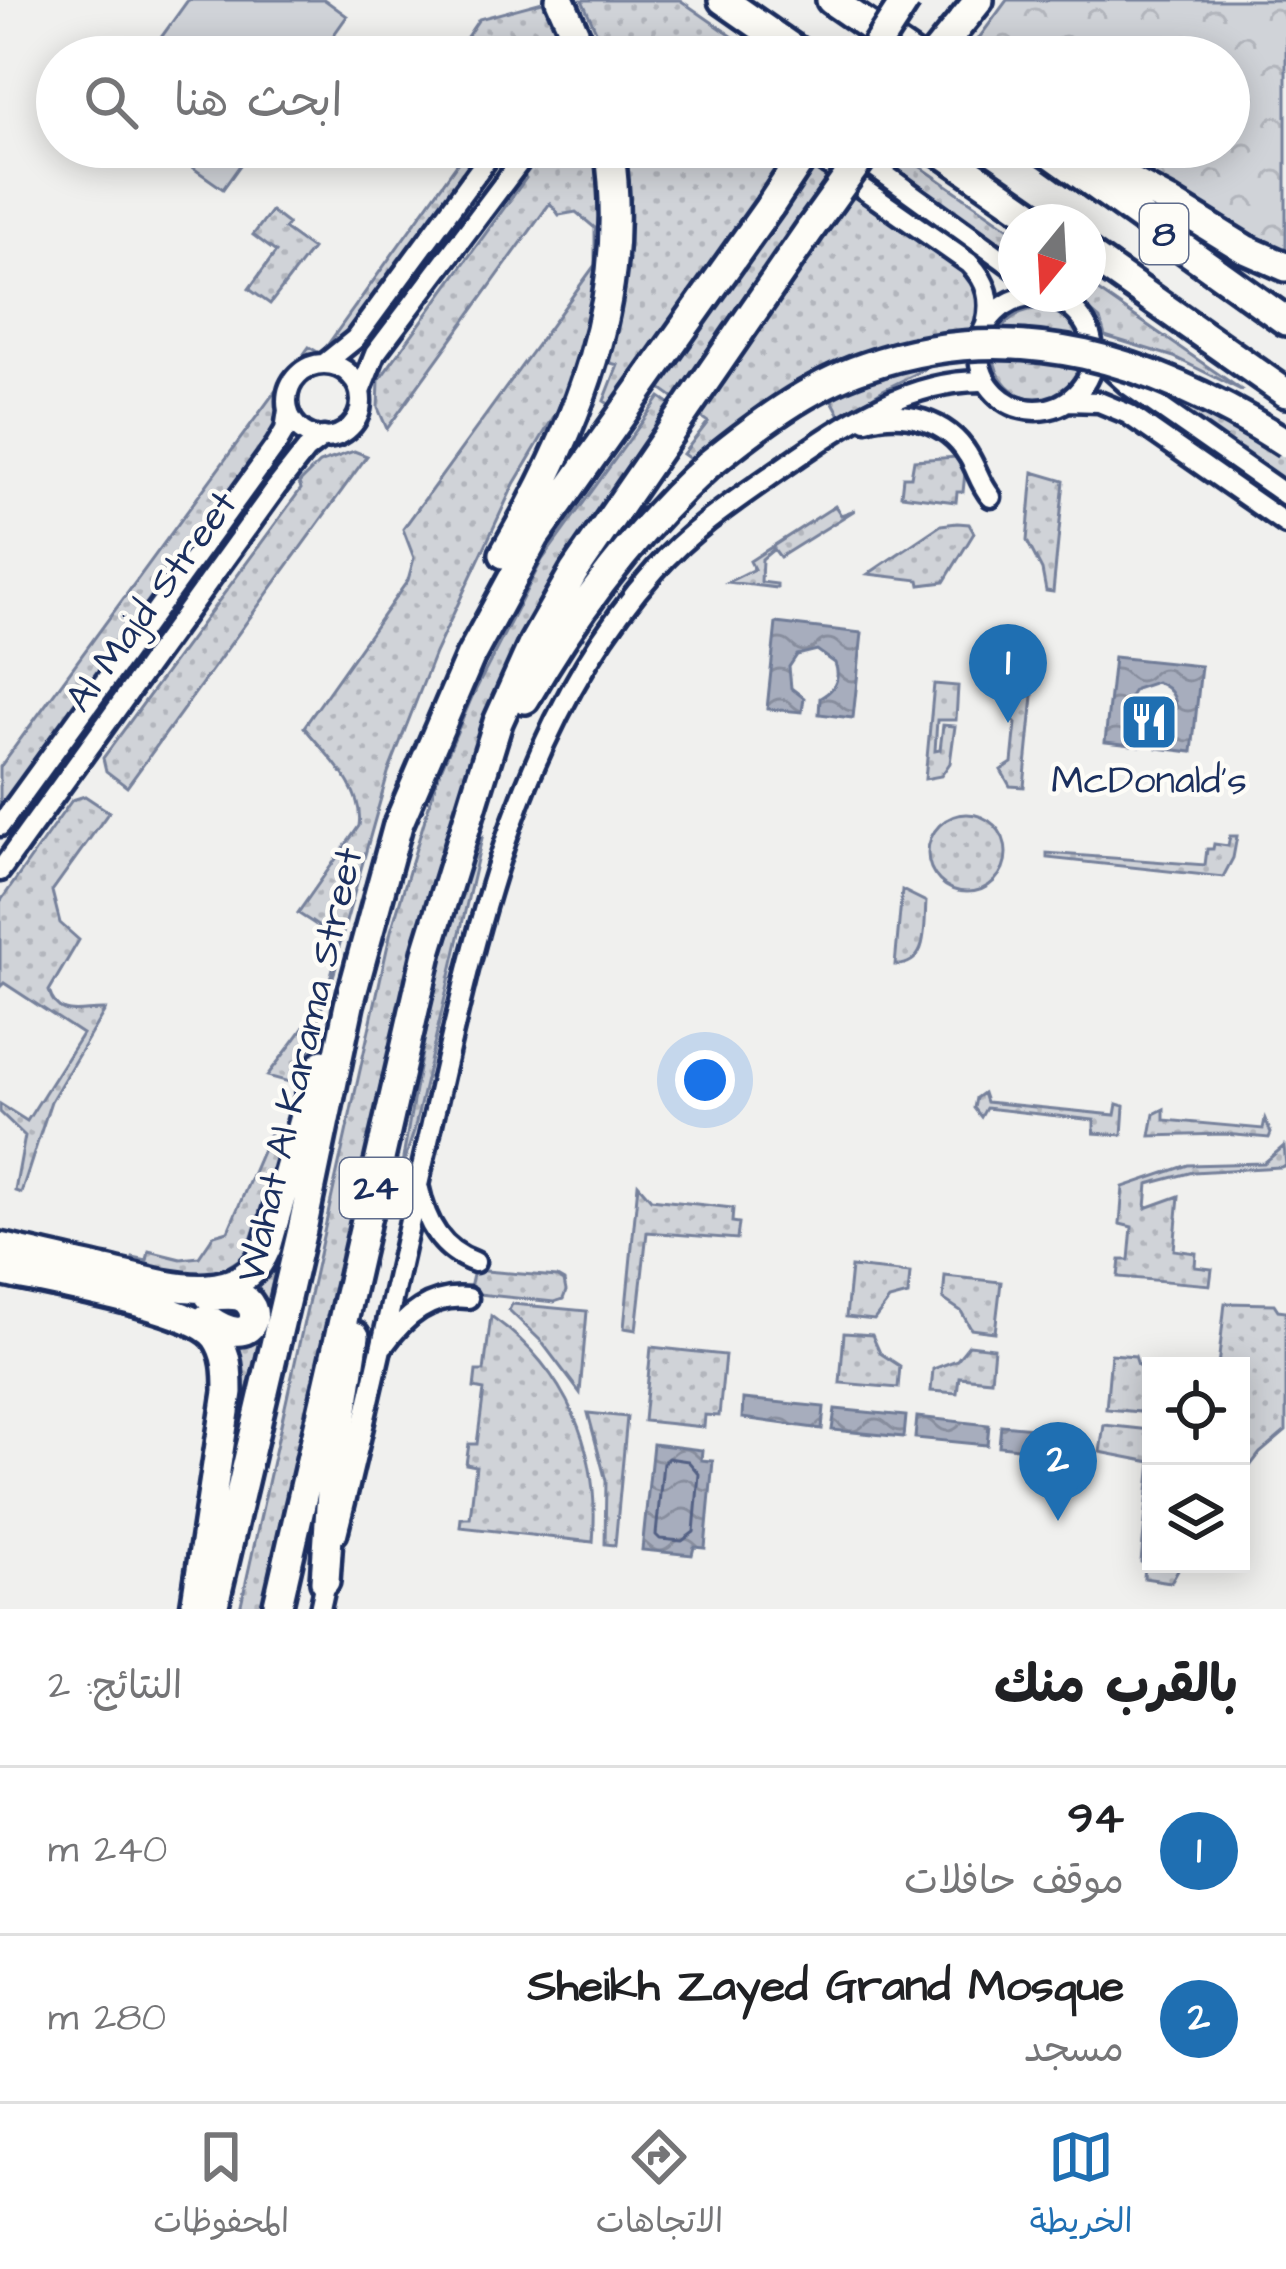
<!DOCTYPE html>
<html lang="ar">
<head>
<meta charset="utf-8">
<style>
  body { margin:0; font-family:"Architects Daughter","Playpen Sans Arabic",sans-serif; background:#f6f6f6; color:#202124; direction:rtl }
  .controls { position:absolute; right:36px; bottom:36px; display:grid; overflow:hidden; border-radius:0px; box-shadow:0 6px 30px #0003 }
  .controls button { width:108px; height:108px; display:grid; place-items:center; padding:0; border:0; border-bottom:3px solid #e0e0e0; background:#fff; color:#202124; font:60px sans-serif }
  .compass { position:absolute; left:998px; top:204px; width:108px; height:108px; border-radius:50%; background:#fff; box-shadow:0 6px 30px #0003; rotate:198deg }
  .you { position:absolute; left:705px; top:1080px; width:42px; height:42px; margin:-30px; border:9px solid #fff; border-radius:50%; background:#1a73e8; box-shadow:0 0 0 18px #1a73e833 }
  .badge { display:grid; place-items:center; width:78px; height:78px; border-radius:50%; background:#1f6fb2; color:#fff; font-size:39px; font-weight:700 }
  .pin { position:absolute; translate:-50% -99px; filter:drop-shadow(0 3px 6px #0008) }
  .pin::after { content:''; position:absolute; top:63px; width:42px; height:36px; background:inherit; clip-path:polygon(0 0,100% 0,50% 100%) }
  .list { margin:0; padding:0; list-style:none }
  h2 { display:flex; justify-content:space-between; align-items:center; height:156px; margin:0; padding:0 48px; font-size:51px }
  h2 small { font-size:39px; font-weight:400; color:#757577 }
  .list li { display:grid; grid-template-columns:78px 1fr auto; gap:36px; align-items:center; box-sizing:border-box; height:168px; padding:0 48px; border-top:3px solid #e0e0e0 }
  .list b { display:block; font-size:45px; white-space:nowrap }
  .list p { margin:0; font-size:39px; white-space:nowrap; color:#757577 }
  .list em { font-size:39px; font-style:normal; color:#757577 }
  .icon { flex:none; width:66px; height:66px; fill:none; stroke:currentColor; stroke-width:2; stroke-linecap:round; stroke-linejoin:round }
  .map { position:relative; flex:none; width:1286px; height:1609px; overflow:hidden; direction:ltr }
  .search { position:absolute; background:#fff; box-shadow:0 6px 30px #0003; left:36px; right:36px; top:36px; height:132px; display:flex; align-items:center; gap:30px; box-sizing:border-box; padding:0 42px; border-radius:66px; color:#757577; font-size:45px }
  .sheet { height:492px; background:#fff }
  nav { display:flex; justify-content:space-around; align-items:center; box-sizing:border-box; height:168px; border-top:3px solid #e0e0e0; background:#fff; font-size:33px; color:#757577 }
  nav a { display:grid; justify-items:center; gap:6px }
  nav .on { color:#1f6fb2 }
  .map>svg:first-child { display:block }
  .grass { fill:url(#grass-dots); stroke:#76819b; stroke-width:3 }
  .park { fill:url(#park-crowns); stroke:#76819b; stroke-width:3 }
  .pitch { fill:#d0d3d8; stroke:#76819b; stroke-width:3 }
  .water { fill:url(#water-waves); stroke:#6f7b97; stroke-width:3 }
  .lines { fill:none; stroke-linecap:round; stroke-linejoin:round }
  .shore { stroke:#536184; stroke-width:3 }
  .tertiary-casing { stroke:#1b2f5e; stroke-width:27 }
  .trunk-casing { stroke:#1b2f5e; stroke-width:36 }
  .tertiary { stroke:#fdfcf7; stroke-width:18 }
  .trunk { stroke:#fdfcf7; stroke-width:27 }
  .trunk-bridge-casing { stroke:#1b2f5e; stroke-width:36; stroke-linecap:butt }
  .trunk-bridge { stroke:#fdfcf7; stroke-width:27 }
  .labels { text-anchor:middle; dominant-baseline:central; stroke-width:9; stroke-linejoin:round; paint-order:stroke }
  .shield { fill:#fdfcf7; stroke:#5f6c8c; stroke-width:3 }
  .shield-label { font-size:36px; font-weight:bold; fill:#1b2f5e }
  .street-label { font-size:39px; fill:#1b2f5e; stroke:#fdfcf7 }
  .poi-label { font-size:39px; fill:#1b2f5e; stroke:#fdfcf7 }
</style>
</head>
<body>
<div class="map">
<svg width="1286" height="1609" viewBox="0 0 1286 1609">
  <defs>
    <pattern id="grass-dots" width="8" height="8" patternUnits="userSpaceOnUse" patternTransform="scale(3)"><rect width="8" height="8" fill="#d0d3d8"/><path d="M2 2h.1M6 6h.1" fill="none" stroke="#b2b5bc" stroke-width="1.8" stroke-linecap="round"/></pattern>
    <pattern id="park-crowns" width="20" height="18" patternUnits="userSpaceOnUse" patternTransform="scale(3)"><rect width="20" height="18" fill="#d0d3d8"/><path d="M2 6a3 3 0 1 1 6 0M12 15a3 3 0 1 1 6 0" fill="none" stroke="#b2b5bc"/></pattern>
    <pattern id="water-waves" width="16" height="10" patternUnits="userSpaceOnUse" patternTransform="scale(3)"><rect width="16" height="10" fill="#a7adbd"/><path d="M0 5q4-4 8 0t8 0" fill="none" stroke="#878d9d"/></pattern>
  </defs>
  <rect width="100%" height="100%" fill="#f0f0ee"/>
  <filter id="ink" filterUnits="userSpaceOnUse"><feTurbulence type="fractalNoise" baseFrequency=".00833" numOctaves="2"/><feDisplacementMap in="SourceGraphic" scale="24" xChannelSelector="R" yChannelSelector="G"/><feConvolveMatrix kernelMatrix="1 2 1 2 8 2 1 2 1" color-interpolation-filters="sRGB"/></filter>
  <g filter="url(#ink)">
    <path class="grass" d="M582,0H680L762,57H608Z
      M546,1L579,57H528C518,30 491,28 475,52L462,44L479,19Z
      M469,147H490L348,341L319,361L307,360L304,354L309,347L321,354Z
      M546,147H781L959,266L976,283L983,301L977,319L957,353L883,390L841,417L820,378L697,464L683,454L708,422L641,374L615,408L604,401L618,365L589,357L514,484L435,653L388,773L300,1085L267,1076C286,1050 351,976 335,943C329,931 309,921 298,913L359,826C365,789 326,755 304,727L408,580L414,558L403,529L595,265V228L576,212L559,215L550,203L387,429L378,408L379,380L526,178L522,173Z
      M856,147H892L1016,233V262Z
      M271,211L288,224L284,229L312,249L270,304L249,289L276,252L253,235Z
      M1088,284L1243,391L1174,357L1105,336L1100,319L1070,294H1088Z
      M994 354a45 45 0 1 1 90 0a45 45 0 1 1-90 0Z
      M1130,373L1184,393L1286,455V486L1149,391Z
      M282,382L292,389L293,411L0,817V767Z
      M660,397L679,410L499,709L268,1609H240L391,931L437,779L472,697L542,560Z
      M354,451L367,456L127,787L106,771L103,758L301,489L299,483L319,463Z
      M957,457L965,473L963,492H957L956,502L901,495L903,477H911L914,460Z
      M1033,472L1064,481L1053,592L1046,591L1042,570L1027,541Z
      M835,506L841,515L855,510L780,557L774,549L762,559L761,582L777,584V588L728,582L754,569L750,561Z
      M957,523L969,524L974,533L944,582L920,585L919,580L868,574L941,525Z
      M934,684L958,686L956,720H937L935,751L940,750L943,725L955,726L950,763L941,776L925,779Z
      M1009,693L1033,696L1024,787L1010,786L1001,770L1012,763L1016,723L1007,713Z
      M85,796L109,812L52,891L60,923L79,940L49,991C58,1021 81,1009 105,1010L51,1101L21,1193L15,1191L25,1136L0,1112V1104L27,1121L82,1034L4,983L0,987V902L72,800Z
      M928 853a39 39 0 1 1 78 0a39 39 0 1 1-78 0Z
      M1230,836H1237L1233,858L1223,877L1047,858V853L1205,865L1207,849H1213L1214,844L1228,846Z
      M482,838L414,1131L400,1176C409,1123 452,864 482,838Z
      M902,890L926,902C924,927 929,966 895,965Z
      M983,1093L986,1102L1115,1115L1117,1104L1124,1106L1122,1135L1094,1133V1120L986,1108L981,1117L974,1108L976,1098Z
      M1164,1109V1120L1263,1129L1265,1119L1271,1133L1269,1138L1224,1134L1150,1136L1154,1114Z
      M273,1126L288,1129L246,1255L212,1277L130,1266L133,1258L147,1261L149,1251L181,1259L199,1257L214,1235L228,1231Z
      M1284,1146L1286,1165L1281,1167L1193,1172L1148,1184L1146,1208L1179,1196L1174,1250L1196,1253L1195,1267L1212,1269L1210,1285L1118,1277L1120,1260H1129L1132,1227L1120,1224L1123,1187L1188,1165L1264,1163Z
      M638,1184L651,1199L733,1208L732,1222L739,1223L737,1239L647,1232L636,1330L624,1328Z
      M279,1254L228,1473L241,1372L234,1350L0,1256L205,1304L247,1292L266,1276Z
      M851,1267L910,1273L908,1295L889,1300L874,1320L846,1317Z
      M474,1270L557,1277L564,1281L566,1291L563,1299L554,1302L469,1293Z
      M945,1276L1001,1282L995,1332L971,1329L961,1311L943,1299Z
      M1225,1303L1274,1304L1278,1310L1286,1311V1431L1260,1453L1241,1478V1366H1218Z
      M512,1304L587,1311L580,1393L541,1341L509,1310Z
      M491,1316C567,1369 601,1451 593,1542L460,1527L461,1518H470L476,1466L466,1464L469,1444H477L484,1390L474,1388L476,1371H484Z
      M844,1333L872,1335L880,1353L900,1366L898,1388L840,1383Z
      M969,1345L994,1348L991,1380L959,1377L957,1393L931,1391L933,1369L957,1360Z
      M651,1347L725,1355L719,1416L705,1415L704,1427L644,1421Z
      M1111,1354L1135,1356L1138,1365L1148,1372L1147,1379L1143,1380L1140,1412L1106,1409Z
      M588,1413L627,1417L615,1545L605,1544L606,1481Z
      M1104,1425L1151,1430V1564H1181L1171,1582L1144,1578L1145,1564L1141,1562L1151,1462L1100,1452Z"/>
    <path class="park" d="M1007,0H1286V254L1265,246L1095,147H1229V57H965Z"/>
    <path class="pitch" d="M188,0H325L347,16L318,57H147Z
      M163,147H253L223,189Z"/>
    <path class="water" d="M776,623L862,633L853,718L819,714L820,698C835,690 841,679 835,663L817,650L797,655L789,667L791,688L804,698L802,712L767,709Z
      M1114,657L1201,666L1192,752L1157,748L1159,732L1173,720C1180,703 1174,688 1156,682L1135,689L1127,701L1130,721L1142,731L1141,746L1105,742Z
      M743,1399L824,1407L822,1429L742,1418Z
      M835,1409L906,1416L904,1437L832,1430Z
      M917,1417L989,1425L987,1445L915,1438Z
      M1001,1425L1069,1431L1067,1453L999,1446Z
      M653,1444L702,1450L701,1460L713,1461L705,1548L694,1547L692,1555L642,1550Z"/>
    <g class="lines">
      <path class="shore" d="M668,1458L688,1461L699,1474L694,1532L682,1541L660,1539L656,1535L663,1463Z"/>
      <defs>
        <path id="tertiary" d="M803,147L969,263C988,282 992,300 986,325
          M847,147L1016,269
          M979 353a57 57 0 1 1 114 0a57 57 0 1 1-114 0Z
          M324,364L355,339L496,147
          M1105,364L1127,384L1286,495
          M287 401a37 37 0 1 1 74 0a37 37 0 1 1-74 0Z
          M360,392L375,354L531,147
          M1067,401L1099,402L1128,414L1286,524
          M866,420C903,409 947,420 968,455C977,469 980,484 991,497
          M0,826L276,445L285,430L288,410
          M0,871L276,488L306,450L323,437
          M419,1189C426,1223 441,1250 475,1262
          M384,1345C405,1316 431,1294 468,1298
          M337,1534C371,1399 400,1263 431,1128C475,934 518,724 655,570C693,527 742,496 789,463C848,422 911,379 986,381
          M320,1609L328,1573"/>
        <path id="trunk" d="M560,0L585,57
          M723,0L805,57
          M831,0L914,57
          M933,57L979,0
          M934,147L1042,222
          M1042,147L1286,321
          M1069,148L1169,202L1245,249L1286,267
          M1088,254L1286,393
          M504,554C578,427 632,296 609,147
          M525,699C575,612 634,532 709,464
          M0,1247C37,1255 73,1264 110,1272C161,1284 241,1312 267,1247L307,1106L323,1064
          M0,1271C43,1281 192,1306 216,1337C228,1354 228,1373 228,1392L195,1609
          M207,1318C258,1355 265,1303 238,1296C229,1294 218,1296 209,1296
          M325,1581L331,1493L355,1336
          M213,1609L302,1230L349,1005L398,825L470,657L535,537L770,206
          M277,1609L428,949L498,722L533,644L574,572L811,228"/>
      </defs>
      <use href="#tertiary" class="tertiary-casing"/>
      <use href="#trunk" class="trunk-casing"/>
      <use href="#tertiary" class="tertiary"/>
      <use href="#trunk" class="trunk"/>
      <defs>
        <path id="trunk-bridge" d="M869,57L906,0
          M770,206L809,147
          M811,228L869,147
          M709,464C755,427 808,386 865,367C1017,314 1157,361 1286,443"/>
      </defs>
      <use href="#trunk-bridge" class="trunk-bridge-casing"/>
      <use href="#trunk-bridge" class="trunk-bridge"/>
    </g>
  </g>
  <defs>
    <symbol id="restaurant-square" viewBox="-11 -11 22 22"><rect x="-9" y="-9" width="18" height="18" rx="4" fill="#1f6fb2" stroke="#fdfcf7"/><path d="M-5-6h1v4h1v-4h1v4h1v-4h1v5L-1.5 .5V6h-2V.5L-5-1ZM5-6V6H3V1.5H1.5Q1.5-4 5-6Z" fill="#fff"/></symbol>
  </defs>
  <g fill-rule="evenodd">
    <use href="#restaurant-square" x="1116" y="689" width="66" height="66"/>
  </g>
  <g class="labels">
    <g class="shield">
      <rect x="1140" y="204" width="48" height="60" rx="9"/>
      <rect x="340" y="1158" width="72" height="60" rx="9"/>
    </g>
    <g class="shield-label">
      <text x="1164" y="234">8</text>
      <text x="376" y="1188">24</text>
    </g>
    <g class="street-label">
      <text transform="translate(152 602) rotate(-54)">Al Majd Street</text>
      <text transform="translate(301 1065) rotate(-77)">Wahat Al Karama Street</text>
    </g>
    <g class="poi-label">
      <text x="1149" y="782">McDonald's</text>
    </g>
  </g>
</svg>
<div class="controls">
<button><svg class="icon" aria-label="locate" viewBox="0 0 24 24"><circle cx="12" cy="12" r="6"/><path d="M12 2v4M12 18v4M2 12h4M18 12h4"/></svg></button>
<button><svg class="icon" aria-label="layers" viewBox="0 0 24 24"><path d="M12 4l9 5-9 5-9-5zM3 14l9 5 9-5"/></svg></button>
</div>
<svg class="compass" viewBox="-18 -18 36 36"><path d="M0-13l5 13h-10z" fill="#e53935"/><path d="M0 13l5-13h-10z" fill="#757577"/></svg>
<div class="you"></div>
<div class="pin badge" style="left:1008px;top:723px">1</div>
<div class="pin badge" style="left:1058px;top:1521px">2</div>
<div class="search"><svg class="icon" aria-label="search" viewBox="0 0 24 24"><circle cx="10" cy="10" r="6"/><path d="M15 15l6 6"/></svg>ابحث هنا</div>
</div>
<section class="sheet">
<h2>بالقرب منك<small>النتائج: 2</small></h2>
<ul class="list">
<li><span class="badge">1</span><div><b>94</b><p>موقف حافلات</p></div><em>240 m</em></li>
<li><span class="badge">2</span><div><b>Sheikh Zayed Grand Mosque</b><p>مسجد</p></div><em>280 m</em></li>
</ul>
</section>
<nav>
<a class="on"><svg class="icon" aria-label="map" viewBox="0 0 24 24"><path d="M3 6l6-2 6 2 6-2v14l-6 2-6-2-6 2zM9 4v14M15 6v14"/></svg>الخريطة</a>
<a><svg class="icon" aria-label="directions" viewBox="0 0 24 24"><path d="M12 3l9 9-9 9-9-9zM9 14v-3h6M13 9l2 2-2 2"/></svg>الاتجاهات</a>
<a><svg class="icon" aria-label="saved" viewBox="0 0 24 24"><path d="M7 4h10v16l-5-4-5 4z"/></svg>المحفوظات</a>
</nav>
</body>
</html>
